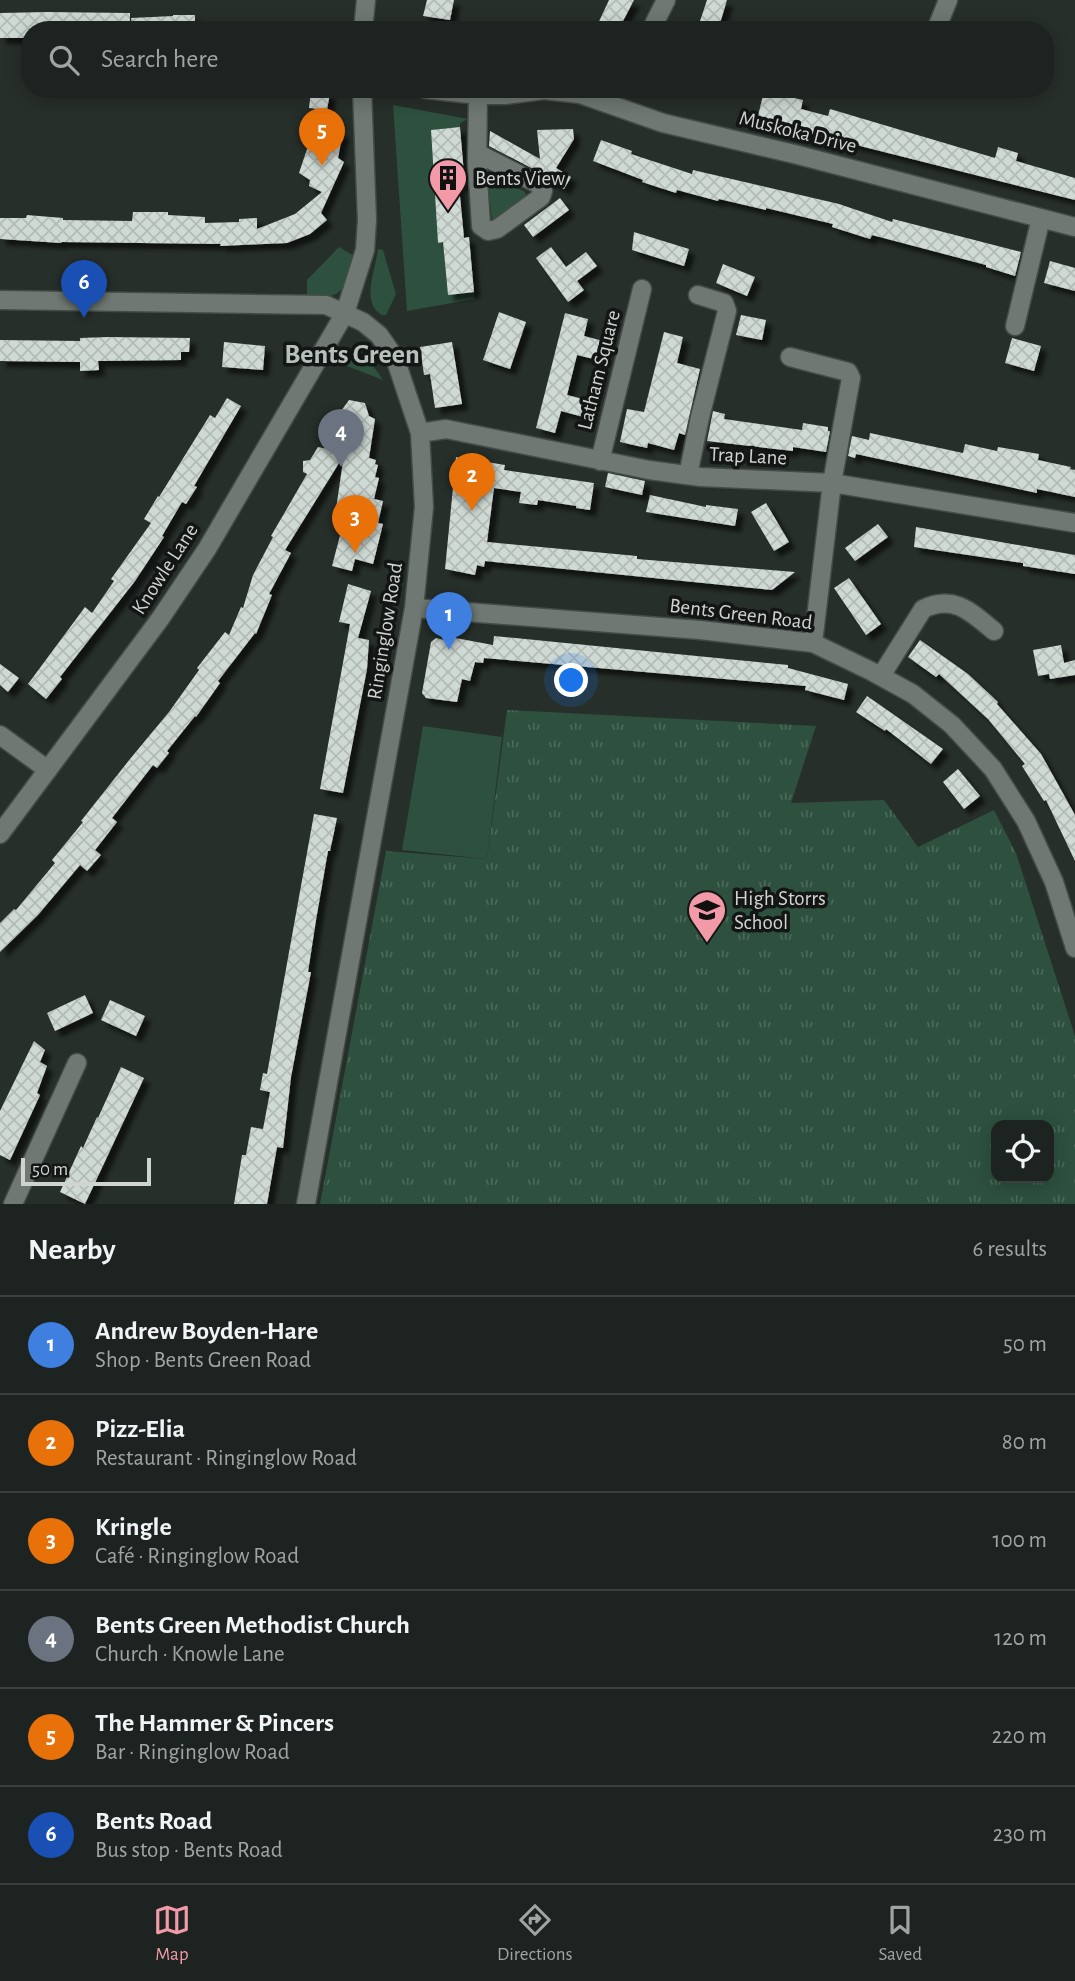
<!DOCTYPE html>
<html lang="en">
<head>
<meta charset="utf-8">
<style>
  body { margin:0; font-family:"Alegreya Sans",sans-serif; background:#2a2f2d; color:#f1f3f6 }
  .controls { position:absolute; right:21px; bottom:21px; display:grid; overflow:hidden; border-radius:14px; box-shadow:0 4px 18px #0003 }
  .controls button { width:63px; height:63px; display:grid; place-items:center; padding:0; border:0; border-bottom:2px solid #3b403e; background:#1d2320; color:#f1f3f6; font:35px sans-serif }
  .scale { position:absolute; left:21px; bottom:18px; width:130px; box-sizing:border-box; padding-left:7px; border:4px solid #cfd4d1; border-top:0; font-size:19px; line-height:24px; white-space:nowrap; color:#cfd4d1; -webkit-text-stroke:5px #131614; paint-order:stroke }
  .you { position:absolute; left:572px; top:681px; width:24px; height:24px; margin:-18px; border:5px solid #fff; border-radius:50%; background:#1a73e8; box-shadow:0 0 0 10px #1a73e833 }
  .badge { display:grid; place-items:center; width:46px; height:46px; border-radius:50%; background:#f39aa8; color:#fff; font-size:23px; font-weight:700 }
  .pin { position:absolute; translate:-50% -58px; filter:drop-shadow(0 2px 4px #0008) }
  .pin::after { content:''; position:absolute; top:37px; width:24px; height:21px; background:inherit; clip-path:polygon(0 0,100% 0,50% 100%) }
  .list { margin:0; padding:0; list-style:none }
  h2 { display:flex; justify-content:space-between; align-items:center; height:91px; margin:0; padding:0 28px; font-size:30px }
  h2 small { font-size:23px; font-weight:400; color:#a0a4a5 }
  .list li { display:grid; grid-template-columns:46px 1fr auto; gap:21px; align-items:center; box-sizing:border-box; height:98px; padding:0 28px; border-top:2px solid #3b403e }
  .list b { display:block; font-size:26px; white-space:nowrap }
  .list p { margin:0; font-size:23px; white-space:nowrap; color:#a0a4a5 }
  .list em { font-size:23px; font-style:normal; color:#a0a4a5 }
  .icon { flex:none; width:38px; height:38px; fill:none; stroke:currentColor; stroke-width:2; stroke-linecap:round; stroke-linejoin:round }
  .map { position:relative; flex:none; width:1075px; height:1204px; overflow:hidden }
  .search { position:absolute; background:#1d2320; box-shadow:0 4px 18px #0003; left:21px; right:21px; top:21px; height:77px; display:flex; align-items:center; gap:18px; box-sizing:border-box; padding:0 24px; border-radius:28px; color:#a0a4a5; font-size:26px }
  .sheet { height:679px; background:#1d2320 }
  nav { display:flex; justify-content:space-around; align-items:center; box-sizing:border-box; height:98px; border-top:2px solid #3b403e; background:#1d2320; font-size:19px; color:#a0a4a5 }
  nav a { display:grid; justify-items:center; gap:4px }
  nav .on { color:#f39aa8 }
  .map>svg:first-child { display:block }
  .green { fill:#2d513e }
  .park { fill:url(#park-tufts); fill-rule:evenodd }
  .building { fill:url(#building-cross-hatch); filter:url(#shadow) }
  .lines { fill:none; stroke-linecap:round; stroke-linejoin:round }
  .minor-casing { stroke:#454c48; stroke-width:21 }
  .minor { stroke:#6f7872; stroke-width:18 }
  .labels { text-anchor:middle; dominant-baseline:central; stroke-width:7; stroke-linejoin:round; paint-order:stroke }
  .street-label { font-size:21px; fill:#cfd4d1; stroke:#131614 }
  .poi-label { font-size:21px; fill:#cfd4d1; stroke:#131614; text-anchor:start }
  .district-label { font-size:28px; font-weight:bold; fill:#b7c1bb; stroke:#131614 }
</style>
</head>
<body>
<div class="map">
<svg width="1075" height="1204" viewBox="0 0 1075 1204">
  <defs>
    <pattern id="park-tufts" width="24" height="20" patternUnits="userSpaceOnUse" patternTransform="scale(1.75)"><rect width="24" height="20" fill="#2d513e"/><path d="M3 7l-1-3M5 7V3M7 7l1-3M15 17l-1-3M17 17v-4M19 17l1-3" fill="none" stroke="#4a6959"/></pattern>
    <pattern id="building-cross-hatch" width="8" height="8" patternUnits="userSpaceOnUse" patternTransform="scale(1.75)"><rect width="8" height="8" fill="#d0dad4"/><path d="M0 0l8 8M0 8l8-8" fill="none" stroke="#b3bbb6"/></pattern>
    <filter id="shadow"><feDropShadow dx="6" dy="6" stdDeviation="2" flood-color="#0009"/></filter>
  </defs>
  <rect width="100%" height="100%" fill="#272f2a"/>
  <path class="green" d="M393,105L468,119L460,123V127L431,130L438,242H443L448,294L474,292V299L407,311Z
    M494,176L525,192L527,199L495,221L492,219L488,182Z
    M339,247L356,257C346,288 343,299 307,299V280Z
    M378,249L383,250L396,294L386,315H382C360,303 376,269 378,249Z
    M356,355L372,364L383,380L347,366L348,359Z
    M423,726L502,737L487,859L402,850Z"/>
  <path class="park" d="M507,710L816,726L791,803L884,800L918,847L994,810L1016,853L1075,1036V1204H320L386,851L487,859ZM996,1125H1049V1178H996Z"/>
  <path class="building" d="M427,0H454L450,20L423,16Z
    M609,0H634L622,23L620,22L616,30H595Z
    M707,0H727L718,30H697Z
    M47,12L130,13V30H30V38H0V13Z
    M173,15H195V30H132L131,18L173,16Z
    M311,91L330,93L327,110L309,108Z
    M764,91L803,100L801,109L828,116L830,109L995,158L998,147L1018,153L1016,161L1075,178V200L757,120Z
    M460,127L465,186H459L464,238L469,237L474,292L448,295L443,242L438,243L431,130Z
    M573,129L574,139L556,168L571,177L564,189L550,181L543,174L489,146L490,131L540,159L537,130Z
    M328,130L343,132L338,158L344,162L321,213L327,220L310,234L287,243L220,246L221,244L62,242L61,243L0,239V218H26L27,215L63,218V220L132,221L133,212H168V215L205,217V223L239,222V219L257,218V229L295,214L322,192L309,186L310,180L299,173L310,140L325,144Z
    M601,140L632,151L631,154L692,174L693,170L839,204L892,222L893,219L1021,252L1015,276L986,267V265L872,235L870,239L832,227L833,224L766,208V210L719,199L718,201L677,190L676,193L642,182L643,180L593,161Z
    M560,198L569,210L533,237L524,225Z
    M634,232L689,249L684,266L632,250Z
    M551,247L566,267L586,252L597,266L577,281L584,290L568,302L536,258Z
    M1050,261L1075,268V291L1044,283Z
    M723,264L755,277L747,296L716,283Z
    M499,312L526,322L510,369L483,360Z
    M565,313L588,319L584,336L607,342L602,361L577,355L567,395L591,401L587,418L561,411L555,433L536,428Z
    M741,315L766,320L762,340L736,335Z
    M664,332L683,337L677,363L700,369L685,435L679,433L674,450L648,443L647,448L620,442L627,409L644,412Z
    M108,337L190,338L189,352H181V360L98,361L99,370L80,371V362L0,361V340L80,341V338Z
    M1012,338L1041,346L1034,371L1005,363Z
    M224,342L265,346L263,370L222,367Z
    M452,342L462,404L435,408L430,374L424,375L420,347Z
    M227,398L241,406L194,486L197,487L186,504L182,502L162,536L164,537L135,581L60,677L62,679L46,699L28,684L85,607L92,613L114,581L111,579L151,523L144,519L158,496L159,497L210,415L215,418Z
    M349,400L365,403L369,416L375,419L369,458L376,460L375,464L378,465L375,477L379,478L374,499L383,501L378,523L383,524L373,564L355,559L352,571L332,566L343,524L334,522L344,455L285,550L291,553L269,594L272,595L256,634L255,633L218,681L220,683L196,717L195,716L167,751L169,753L157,768L153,765L112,818L117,822L95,850L101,855L87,871L80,865L38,915L0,952V923L14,909L16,910L55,863L52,860L83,822L81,821L130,759L169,712L199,670L197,668L225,632L229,635L241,607L243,608L253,575L273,537L271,536L307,474L303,472V461L310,460L318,447L328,449L338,410L341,411Z
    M713,411L725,414L724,419L802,430L803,423L828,427V431H830L826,452L793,447V451L707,441Z
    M870,433L963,453L965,444L997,451L998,447L1039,454L1038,460L1071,467L1070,469L1075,470V497L1037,489V493L856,454L855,458L848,456L852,436L869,440Z
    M456,457L505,465L504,470L594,483L590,510L576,508V506L538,500L537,505L519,503L521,492L494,488L487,542L637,556V559L795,572L772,590L485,561L484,567L477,565L475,575L445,569Z
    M608,473L645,481L642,495L605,487Z
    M650,495L706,507V505L738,509L735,526L646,512Z
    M766,503L789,542L774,551L751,512Z
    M878,524L888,537L855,561L845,548Z
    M916,527L1075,555V574L1023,566V563L914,547Z
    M849,578L881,624L866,635L834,588Z
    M348,584L371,591L358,638L369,640L367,669L343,793L320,789L350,624L339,622Z
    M445,636L493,645L494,636L788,665V668L848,684L844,700L805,690L806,686L484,658L483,663L475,662L470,681L462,679L457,702L426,698L422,693L431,642L436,638L444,640Z
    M920,640L968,674L998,702L997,704L1041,754L1075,815V861L1046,800L1044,801L1022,766L1025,764L988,719L939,674L936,677L908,657Z
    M1061,645L1064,663L1075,660V675L1050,679L1049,674L1038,676L1033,650Z
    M0,664L19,678L8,692L0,685Z
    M867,696L943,749L931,764L886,729L885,731L856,712Z
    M958,769L980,796L964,809L943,782Z
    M314,814L337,818L330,851H328L316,920L308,972H311L291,1077L283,1148L277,1147L267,1204H234L242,1155H246L251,1127L263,1129L270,1092L260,1090L263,1073L267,1074Z
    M85,995L93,1013L55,1031L47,1013Z
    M110,1000L145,1016L136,1036L101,1020Z
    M34,1041L45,1050L40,1062L47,1066L37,1093L40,1095L10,1160L0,1155V1111Z
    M121,1067L144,1078L85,1204L60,1192L81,1146L83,1148L97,1117L98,1118Z"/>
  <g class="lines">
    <defs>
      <path id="minor" d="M363,30L366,0
        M651,30L666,0
        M936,30L948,0
        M425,89L478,95H506L544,90L580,94L663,123L794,154L1075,227
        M477,153L538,184L543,191L541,197L497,229L488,231L481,226L477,163L478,95
        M0,300L326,305L363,322L379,335L395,358L420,433L424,507L414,608L306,1204
        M1015,326L1041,218
        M790,357L848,372L851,378L832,483L813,643
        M420,433L446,429L649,470L701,477L832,483L1075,523
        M600,461L642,289
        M688,475L700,417L727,311L724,303L698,295
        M414,608L700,630L813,643L873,672L913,694L952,725L993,769L1026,821L1054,882L1075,948
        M881,676L923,609C954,594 971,612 994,631
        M0,735L48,770
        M0,834L160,619L207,549L345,313L365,250L367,220L362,89
        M13,1204L77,1063"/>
    </defs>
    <use href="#minor" class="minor-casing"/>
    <use href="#minor" class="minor"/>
  </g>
  <defs>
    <symbol id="building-pin" viewBox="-11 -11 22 30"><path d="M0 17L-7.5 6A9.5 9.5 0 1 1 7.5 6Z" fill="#f39aa8" stroke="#131614"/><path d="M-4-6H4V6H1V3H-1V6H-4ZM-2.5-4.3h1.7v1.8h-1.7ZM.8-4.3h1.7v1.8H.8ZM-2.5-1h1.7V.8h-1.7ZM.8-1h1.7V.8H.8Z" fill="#111"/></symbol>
    <symbol id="school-pin" viewBox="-11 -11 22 30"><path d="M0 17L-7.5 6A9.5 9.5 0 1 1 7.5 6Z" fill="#f39aa8" stroke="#131614"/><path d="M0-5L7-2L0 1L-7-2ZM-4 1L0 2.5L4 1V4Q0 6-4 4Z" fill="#111"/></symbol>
  </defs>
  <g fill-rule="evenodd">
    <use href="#building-pin" x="426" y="156" width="44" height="60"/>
    <use href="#school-pin" x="685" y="888" width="44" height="60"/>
  </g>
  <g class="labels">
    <g class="street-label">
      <text transform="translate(798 132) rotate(14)">Muskoka Drive</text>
      <text transform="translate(599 370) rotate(-76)">Latham Square</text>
      <text transform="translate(748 456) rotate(3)">Trap Lane</text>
      <text transform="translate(165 569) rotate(-57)">Knowle Lane</text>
      <text transform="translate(741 614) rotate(7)">Bents Green Road</text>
      <text transform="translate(385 631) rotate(-81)">Ringinglow Road</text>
    </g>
    <g class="poi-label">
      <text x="475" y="178">Bents View</text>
      <text x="734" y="898">High Storrs<tspan x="734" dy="24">School</tspan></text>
    </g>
    <g class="district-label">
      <text x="352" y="355">Bents Green</text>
    </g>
  </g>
</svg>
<div class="controls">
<button><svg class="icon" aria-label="locate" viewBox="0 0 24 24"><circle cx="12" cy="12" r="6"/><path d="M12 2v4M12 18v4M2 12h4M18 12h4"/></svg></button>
</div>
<div class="scale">50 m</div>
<div class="you"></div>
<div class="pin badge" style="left:449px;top:650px;background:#3f7fe0">1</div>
<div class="pin badge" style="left:472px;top:511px;background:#e8710a">2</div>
<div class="pin badge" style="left:355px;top:553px;background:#e8710a">3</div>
<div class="pin badge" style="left:341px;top:467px;background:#6b7280">4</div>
<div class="pin badge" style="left:322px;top:166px;background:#e8710a">5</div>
<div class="pin badge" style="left:84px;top:318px;background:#1a4fb4">6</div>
<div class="search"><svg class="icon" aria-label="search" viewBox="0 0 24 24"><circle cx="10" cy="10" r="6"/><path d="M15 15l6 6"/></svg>Search here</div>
</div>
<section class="sheet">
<h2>Nearby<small>6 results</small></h2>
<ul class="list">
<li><span class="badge" style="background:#3f7fe0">1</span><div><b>Andrew Boyden-Hare</b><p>Shop · Bents Green Road</p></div><em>50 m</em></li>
<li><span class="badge" style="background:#e8710a">2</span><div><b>Pizz-Elia</b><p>Restaurant · Ringinglow Road</p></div><em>80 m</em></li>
<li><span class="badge" style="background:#e8710a">3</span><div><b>Kringle</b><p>Café · Ringinglow Road</p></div><em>100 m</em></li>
<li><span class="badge" style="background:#6b7280">4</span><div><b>Bents Green Methodist Church</b><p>Church · Knowle Lane</p></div><em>120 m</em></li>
<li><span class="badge" style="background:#e8710a">5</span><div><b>The Hammer &amp; Pincers</b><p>Bar · Ringinglow Road</p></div><em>220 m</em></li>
<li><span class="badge" style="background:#1a4fb4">6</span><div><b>Bents Road</b><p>Bus stop · Bents Road</p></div><em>230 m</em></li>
</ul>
</section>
<nav>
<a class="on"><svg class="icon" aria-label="map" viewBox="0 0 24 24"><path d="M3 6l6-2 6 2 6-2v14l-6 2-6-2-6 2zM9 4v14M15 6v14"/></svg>Map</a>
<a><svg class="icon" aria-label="directions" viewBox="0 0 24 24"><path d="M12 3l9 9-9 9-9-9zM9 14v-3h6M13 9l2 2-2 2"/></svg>Directions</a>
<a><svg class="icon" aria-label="saved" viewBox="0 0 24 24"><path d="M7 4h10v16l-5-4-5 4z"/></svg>Saved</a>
</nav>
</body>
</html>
